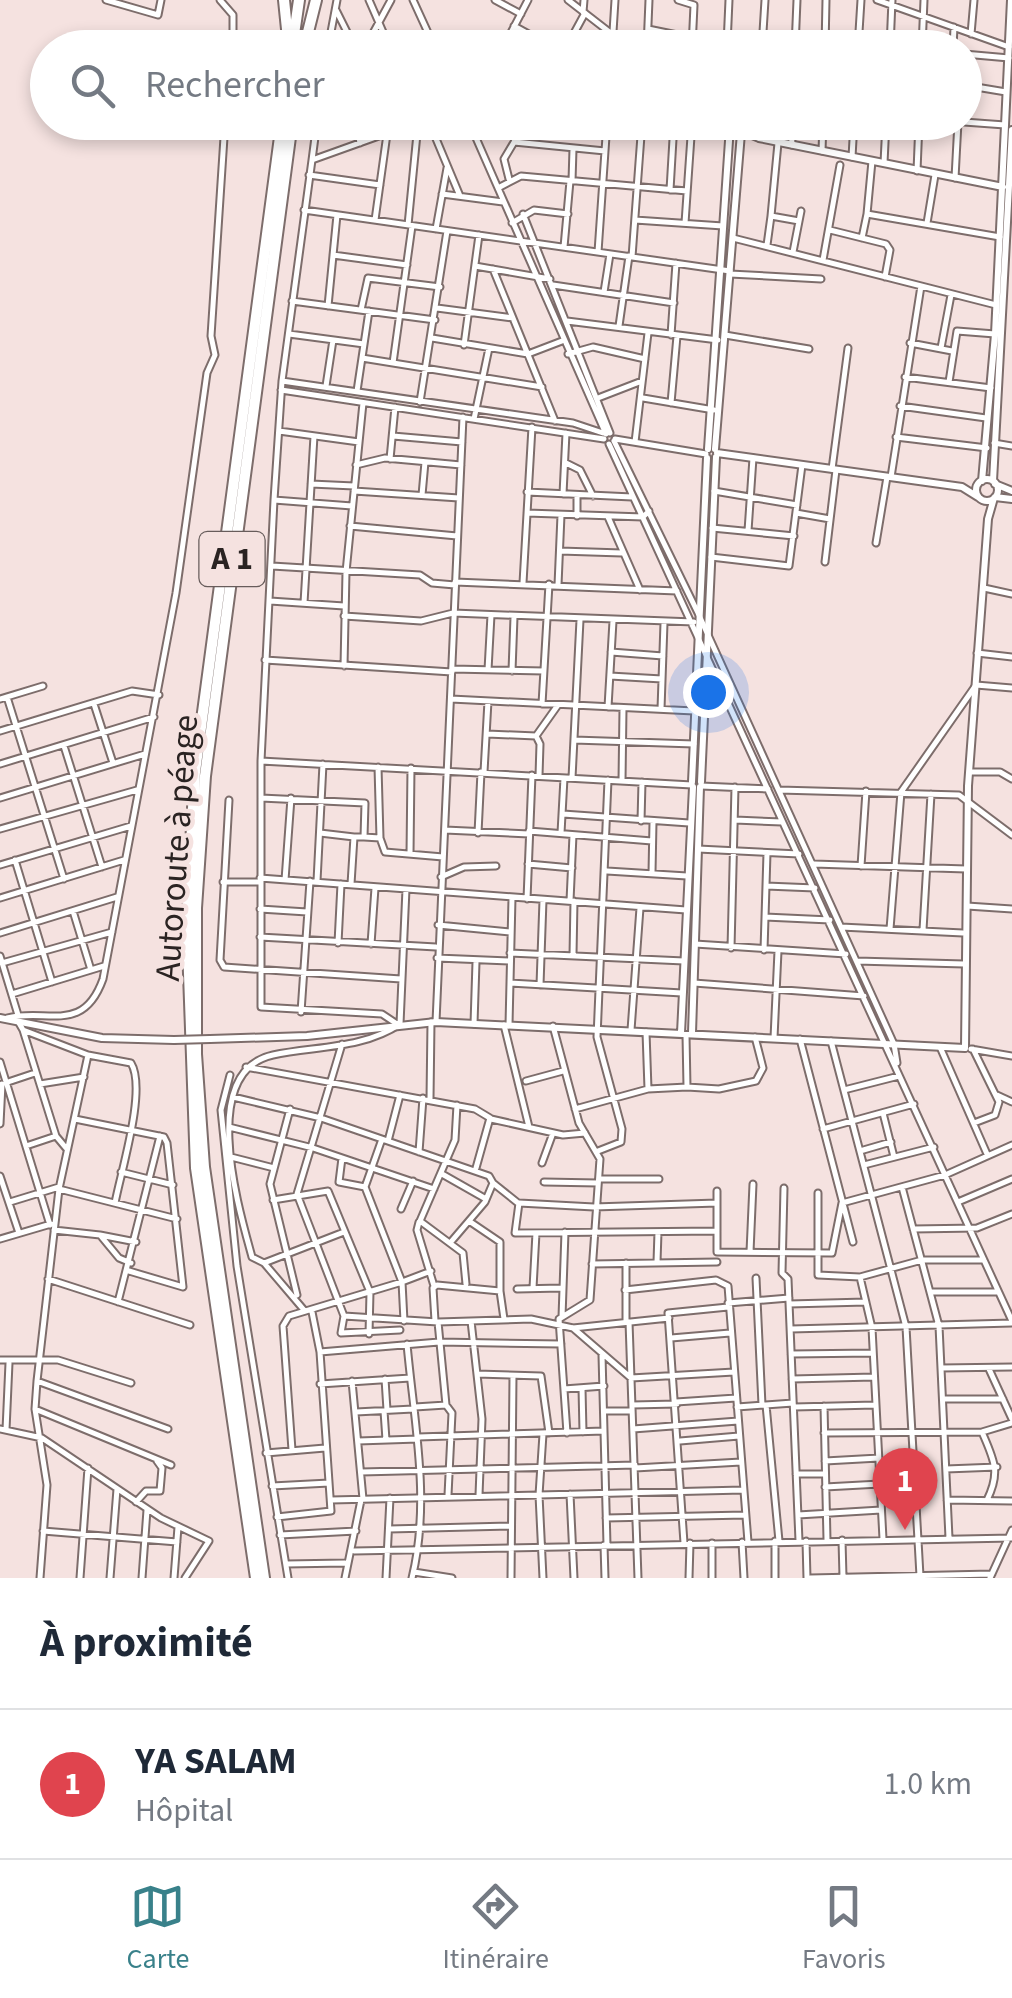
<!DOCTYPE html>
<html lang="fr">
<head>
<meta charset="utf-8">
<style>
  body { margin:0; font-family:"Source Sans 3",sans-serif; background:#f6f6f7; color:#1f2937 }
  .you { position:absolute; left:708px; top:692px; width:35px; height:35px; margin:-25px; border:8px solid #fff; border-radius:50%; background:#1a73e8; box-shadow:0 0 0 15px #1a73e833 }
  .badge { display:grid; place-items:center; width:65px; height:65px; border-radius:50%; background:#39818a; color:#fff; font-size:32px; font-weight:700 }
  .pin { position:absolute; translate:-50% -82px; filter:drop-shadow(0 2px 5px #0008) }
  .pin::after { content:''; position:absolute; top:52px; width:35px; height:30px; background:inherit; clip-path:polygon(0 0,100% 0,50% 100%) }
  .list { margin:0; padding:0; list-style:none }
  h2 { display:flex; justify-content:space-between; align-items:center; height:130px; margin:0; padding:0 40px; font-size:42px }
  h2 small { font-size:32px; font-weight:400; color:#747a83 }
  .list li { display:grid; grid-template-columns:65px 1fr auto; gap:30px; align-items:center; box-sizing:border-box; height:150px; padding:0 40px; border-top:2px solid #e0e1e3 }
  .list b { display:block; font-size:38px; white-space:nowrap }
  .list p { margin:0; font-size:32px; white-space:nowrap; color:#747a83 }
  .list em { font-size:32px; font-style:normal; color:#747a83 }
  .icon { flex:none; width:55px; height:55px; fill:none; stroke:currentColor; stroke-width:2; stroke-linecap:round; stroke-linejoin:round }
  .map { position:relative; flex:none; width:1012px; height:1578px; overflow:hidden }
  .search { position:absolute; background:#fff; box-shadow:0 5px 15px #0003; left:30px; right:30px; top:30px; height:110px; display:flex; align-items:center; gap:25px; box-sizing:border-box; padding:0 35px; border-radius:55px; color:#747a83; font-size:38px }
  .sheet { height:280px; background:#fff }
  nav { display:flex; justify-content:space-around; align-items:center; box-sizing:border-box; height:140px; border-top:2px solid #e0e1e3; background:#fff; font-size:28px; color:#747a83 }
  nav a { display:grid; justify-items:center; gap:5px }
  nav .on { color:#39818a }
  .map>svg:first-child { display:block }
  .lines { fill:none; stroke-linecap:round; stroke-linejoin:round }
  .minor-casing { stroke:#7d6d6b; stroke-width:9 }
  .tertiary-casing { stroke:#7d6d6b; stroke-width:10 }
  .motorway-casing { stroke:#7d6d6b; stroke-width:14 }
  .minor { stroke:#fff; stroke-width:5 }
  .tertiary { stroke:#fff; stroke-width:6 }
  .motorway { stroke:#fff; stroke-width:10 }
  .tertiary-bridge-casing { stroke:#7d6d6b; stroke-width:10; stroke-linecap:butt }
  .tertiary-bridge { stroke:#fff; stroke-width:6 }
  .labels { text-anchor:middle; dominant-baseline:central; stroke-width:9; stroke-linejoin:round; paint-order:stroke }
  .shield { fill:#f5e2e0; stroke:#675c5b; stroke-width:2.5 }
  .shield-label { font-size:32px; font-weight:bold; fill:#2a2322 }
  .street-label { font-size:35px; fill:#2a2322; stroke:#f5e2e0 }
</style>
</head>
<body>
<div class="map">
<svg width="1012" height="1578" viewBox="0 0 1012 1578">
  <rect width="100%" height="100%" fill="#f5e2e0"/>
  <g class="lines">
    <defs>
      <path id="minor" d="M106,0L158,15L161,0
        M220,0L233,15V48
        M369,0L390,48
        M413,0L435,48
        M495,0L521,14
        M568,0L630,48
        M678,0L694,5L692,48
        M877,0L1009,47
        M336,10L355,48
        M583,12L584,0
        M514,26L554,48
        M648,29L741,48
        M971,34L974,0
        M727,45L729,0
        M328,48L337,0
        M365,48L391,0
        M503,48L528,0
        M566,48L585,13
        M612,48L615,0
        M647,48L649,0
        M762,48L765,0
        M795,48L797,0
        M825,48L826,0
        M858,48L861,0
        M890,48L892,0
        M922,48L924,0
        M953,48L954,27
        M964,54L1009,58
        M964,85L1006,92
        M356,122L360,143
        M429,122L460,196
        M469,122L606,434
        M606,122L642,124
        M791,122L792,145
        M964,122L1005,125
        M759,138V122
        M514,142L605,151
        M778,143L771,216L799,221
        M822,151L823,122
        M852,157L854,122
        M312,160L317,122
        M872,161L867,214L1000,237
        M884,163L886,122
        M917,171L919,122
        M309,175L380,185
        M955,178L958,122
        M509,179L504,159L526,122
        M572,181L573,149
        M498,188L521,176L687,191
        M670,190L674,122
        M442,194L503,202
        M304,210L730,271
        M523,214L610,433
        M375,220L387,134
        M635,220L723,226
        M512,223L534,210L568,214
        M685,223L692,122
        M927,223L935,175
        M408,225L418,124
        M436,229L447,168
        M830,230L886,244L890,250L885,277
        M733,238L996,305
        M862,238L867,214
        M767,245L771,216
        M564,247L570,181
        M598,252L607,122
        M793,252L801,211
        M333,255L407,265
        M632,257L642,122
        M823,260L840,165
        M475,266L550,279
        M493,269L555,421
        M730,274L821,279
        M553,285L674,303
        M604,292L610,254
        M292,301L435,320
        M328,306L337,215
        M437,308L513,318
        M361,310L368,278L440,287
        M567,321L718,340
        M619,326L629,256
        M289,334L364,344
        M671,335L676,263
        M725,335L809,349
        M432,338L528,354L562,341
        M910,343L952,351
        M464,345L479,235
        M941,348L951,295
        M568,354L593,347L645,359
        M362,358L542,387
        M393,363L412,226
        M905,377L991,388
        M282,381L573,423L603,433
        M949,382L957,331L995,334
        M326,386L333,340
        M281,390L604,439
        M357,391L369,311
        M598,398L642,381
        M643,398L714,410
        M420,402L447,231
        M671,403L677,336
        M900,406L986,418
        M474,419L489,348
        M279,431L359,442
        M393,436L462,442
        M896,437L987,448
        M615,439L706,454
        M614,441L698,613L894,1044L897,1063
        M635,442L648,333
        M994,443L1012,446
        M609,444L1012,1321
        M390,459L395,407
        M566,463L580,470L593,496
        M356,465L385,458L461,465
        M832,469L848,348
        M891,477L921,286
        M311,484L354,486
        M354,491L459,498
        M714,491L797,505
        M527,492L632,497
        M563,494L566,433
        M422,495L425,462
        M274,500L352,506
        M527,513L643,517L649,511
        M796,513L830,519
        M577,516V495
        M608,517L640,590
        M350,526L457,536
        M712,528L794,536
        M748,531L753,458
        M876,543L887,477
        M560,551L622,553
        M711,557L789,566L802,465
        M825,562L836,470
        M272,566L420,575L432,583L455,585
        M455,582L677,591
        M523,583L532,427
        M558,585L561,515
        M984,588L1012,594
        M270,601L344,606
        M304,603L314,436
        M344,616L421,621L453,613L694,622
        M611,652L663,656
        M977,653L1012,657
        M265,660L452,672
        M344,666L346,572L363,403
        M452,669L544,671
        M488,670L491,615
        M512,671L514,617
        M610,676L662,679
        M7,697L64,879
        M0,699L43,686
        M451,699L694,711
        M94,704L113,763
        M542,704L549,584
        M608,707L613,621
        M661,709L664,623
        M0,731L132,691L159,695
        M487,734L536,736
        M574,740L694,744
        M64,746L102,867
        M261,761L692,785
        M0,764L154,717
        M378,767L380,838
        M484,772L488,701
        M970,772H1000L1012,779
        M539,776L540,744L536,736L558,705
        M572,778L580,620
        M622,781L623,709
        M701,786L768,789
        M779,790L959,795L1012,835
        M0,798L145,754
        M261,798L365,803L364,837H354
        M229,800L220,960L224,967L401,979
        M563,814L689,823
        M735,820L782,822
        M641,821L642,782
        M0,829L137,790
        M445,830L529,834
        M529,831L652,841
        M320,833L354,837L351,884
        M478,833L481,772
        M561,833L564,778
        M364,837L380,838L385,852L443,857
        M698,849L799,854
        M410,854L411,768
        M15,860L52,982
        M528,864L572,868
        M814,864L966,869
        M0,865L131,826
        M861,866L866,791
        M607,871L687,876
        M652,873L653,822
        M441,877L464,867L496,866
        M260,878L686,910
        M285,880L291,798
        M317,881L323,764
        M223,882H260
        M766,886L815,888
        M0,898L124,860
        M527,899L532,775
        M570,901L573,835
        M967,906L1012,909
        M260,909L307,912
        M73,911L91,970
        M765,917L830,920
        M438,925L510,932
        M841,927L963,933
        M890,929L901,792L976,685L1012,688
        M923,930L931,794
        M0,933L117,897
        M260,937L436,947
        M338,943L341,884
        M371,944L375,888
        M695,944L846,954
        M731,948L735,787
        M764,950L767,853
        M510,953L684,961
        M573,955L574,901
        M0,956L18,1015
        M437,958L509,961
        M857,961L964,964
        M2,963L112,932
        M510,983L682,993
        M694,983L864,996
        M540,985L543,900
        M12,994L104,966
        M301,1012L310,881
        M7,1018C47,1008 83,1035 103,979L176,593L207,373L215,355L211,336L225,122
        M436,1022L463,417
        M19,1023L23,1030L88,1055L59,1189L37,1381L35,1409L47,1485L40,1578
        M397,1024L382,1014L261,1007V761L274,500L282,381L312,160L418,122
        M474,1024L476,962
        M504,1025L529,1127
        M509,1025L512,898
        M553,1026L579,1123L600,1159L590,1300L559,1319L567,1433
        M23,1030L56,1136L66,1148
        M631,1030L640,908
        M646,1032L648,1089
        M774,1038L778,951
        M800,1039L853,1242
        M831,1041L906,1327L920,1576
        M342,1044L297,1194L344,1316L341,1333L400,1330
        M940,1047L987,1154
        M971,1049L1012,1056
        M973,1049L999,1102L995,1115L974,1123
        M88,1055L131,1063C147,1089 121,1171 115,1203
        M0,1062L50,1225
        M246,1067L475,1109L490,1118L476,1168
        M230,1075L221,1110L237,1266L288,1578
        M526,1081L563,1071
        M8,1082L35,1073
        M40,1084L84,1077
        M687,1087L719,1089L756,1081L763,1068L755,1037
        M844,1090L899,1076
        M997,1095L1012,1102
        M233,1097L321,1118L489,1176L493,1183L485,1202L450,1243
        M430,1099L431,1022
        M457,1105L455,1140L420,1221L463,1253L466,1284
        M290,1109L270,1184L297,1295
        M575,1109L648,1089L687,1087L686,1035
        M883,1113L894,1157
        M75,1119L164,1137L167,1143L183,1287L129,1271
        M491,1119L563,1135L585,1133
        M0,1124L2,1084
        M229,1127L313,1148L434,1189
        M823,1129L914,1104
        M382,1139L365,1187L402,1282L431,1271
        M388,1141L400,1095
        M26,1146L56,1136
        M598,1151L621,1142L622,1129L597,1037L608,780
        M860,1151L891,1142
        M419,1152L423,1098
        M231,1157L274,1168
        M342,1158L339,1182L365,1187
        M542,1163L553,1133
        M864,1165L934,1147
        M121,1172L173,1185
        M442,1174L486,1199
        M0,1176L19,1233
        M599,1179H659
        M544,1182L598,1183
        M493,1183L518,1203
        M902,1187L939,1326L949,1538
        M784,1188L782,1273L788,1279L799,1541
        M59,1189L177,1219
        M717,1191V1252
        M818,1193V1275L860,1277L922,1260H984
        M273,1200L328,1191L370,1292L369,1334
        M10,1202L59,1187
        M958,1202L1012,1179
        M401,1209L413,1181
        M469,1221L500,1242V1291
        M419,1222L417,1230L434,1286
        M913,1229L977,1228L1012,1214
        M54,1230L100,1235L119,1258L131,1263
        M717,1231L515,1233L519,1203L594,1207L717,1203
        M100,1235L136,1242
        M0,1239L51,1224
        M717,1252L832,1253L842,1203L945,1175L1012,1145
        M750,1252L753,1184
        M657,1262L658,1232
        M264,1263L344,1232
        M592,1264L717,1262
        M860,1277L872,1328L883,1539
        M756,1278L762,1405
        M48,1279L190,1325
        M533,1288L536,1233
        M517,1289L561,1288
        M625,1290L716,1280L728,1286L748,1542
        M930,1292H997
        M118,1302L160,1136
        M728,1303L789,1298
        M789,1304L866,1302
        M304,1310L264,1263L252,1257C238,1206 198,1071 273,1055C316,1046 363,1049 400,1024L406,889
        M344,1316L438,1322L531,1319L573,1328L669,1318
        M562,1317L565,1232
        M435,1321L433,1288L437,1285L500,1291L504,1319
        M471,1321L482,1419L479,1495
        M438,1322L446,1405L452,1413L448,1495
        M626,1322V1263
        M629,1322L638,1578
        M573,1328L631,1378L734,1372
        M791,1329L1012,1323
        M671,1338L730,1333
        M407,1344C414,1422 431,1501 412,1578
        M320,1352L439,1342L561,1344
        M791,1354L873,1353
        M602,1355L607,1545
        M0,1360H58L131,1383
        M941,1368L1012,1367
        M989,1369L1012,1419
        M477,1374L541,1376L549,1433
        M385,1379L387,1410
        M792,1379L874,1377
        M37,1381L168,1429
        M352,1381L363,1499
        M320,1384L410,1378
        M582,1388L583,1432
        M564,1389L604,1386
        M943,1399H1003
        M676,1402L736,1398
        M632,1405L677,1404
        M766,1405L779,1541
        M824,1406L827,1540
        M415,1407L446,1405
        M737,1407L793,1403
        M794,1407L875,1405
        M35,1409L171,1465
        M384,1411L386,1440
        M604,1411H631
        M356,1412L413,1409
        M0,1429L42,1438L161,1518L209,1541L185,1578
        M633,1429L738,1421
        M6,1430L9,1363
        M982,1432C994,1460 1001,1472 987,1500
        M824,1433L982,1432L1012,1423
        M543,1434L539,1495L543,1578
        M418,1437L604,1431
        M358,1441L418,1439
        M680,1441L739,1436
        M292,1450L283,1326L289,1316L402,1282L404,1321
        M266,1453L325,1448
        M825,1461L879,1458
        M635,1468L741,1462
        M946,1469L997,1467
        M361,1472L635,1465
        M796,1474H825
        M272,1486L329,1483
        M825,1487L880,1484
        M570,1494L574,1578
        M331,1500L743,1490
        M947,1500L1012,1501
        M136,1502L146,1491H160L162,1468L157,1461
        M798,1515L881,1510
        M277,1517L331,1511L320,1352L312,1312
        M606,1518L745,1515
        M389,1529L510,1526
        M43,1531L177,1542
        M280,1535L356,1531
        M842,1540L843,1577
        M775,1541V1578
        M806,1541L807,1578
        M742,1542L744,1578
        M684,1543L668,1313L728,1307
        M712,1543V1578
        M604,1545L605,1578
        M354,1551L1012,1538
        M286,1564L345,1563
        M414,1572L452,1578
        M80,1578L88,1468
        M110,1578L117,1489
        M142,1578L147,1510
        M174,1578L178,1527
        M345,1578L361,1500
        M386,1578L390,1498
        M511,1578L513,1376
        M689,1578L690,1543
        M810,1578L992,1574
        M990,1578L1012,1530"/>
      <path id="tertiary" d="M730,126L759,138L1003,187
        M708,449L730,126
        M715,449L741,133
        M717,453L962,487L978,497
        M976 490a11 11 0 1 1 22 0a11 11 0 1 1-22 0Z
        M982,481L995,334L1011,0
        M993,481L1012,130
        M995,484L1012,491
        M995,497L1012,499
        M692,782L707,458
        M701,782L716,457
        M0,1018L102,1038L174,1040
        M681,1033L693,787
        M692,1033L700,787
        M210,1039L307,1036L436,1022L965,1048L968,786L988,519L994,498"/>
      <path id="motorway" d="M284,0L288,39
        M292,48L299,0
        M304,48L316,0
        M256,1578L196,1168L187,918L195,772L282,122
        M264,1578L204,1167L196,1054V908L205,776L292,122"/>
    </defs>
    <use href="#minor" class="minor-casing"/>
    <use href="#tertiary" class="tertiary-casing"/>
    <use href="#motorway" class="motorway-casing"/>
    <use href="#minor" class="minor"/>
    <use href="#tertiary" class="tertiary"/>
    <use href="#motorway" class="motorway"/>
    <defs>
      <path id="tertiary-bridge" d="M174,1040L210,1039"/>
    </defs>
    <use href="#tertiary-bridge" class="tertiary-bridge-casing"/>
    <use href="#tertiary-bridge" class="tertiary-bridge"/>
  </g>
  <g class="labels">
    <rect class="shield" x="199.5" y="532" width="65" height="54" rx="8"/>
    <g class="shield-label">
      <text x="232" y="559">A 1</text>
    </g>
    <g class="street-label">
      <text transform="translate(177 848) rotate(-86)">Autoroute à péage</text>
    </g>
  </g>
</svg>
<div class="you"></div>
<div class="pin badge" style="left:905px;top:1530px;background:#e0444e">1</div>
<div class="search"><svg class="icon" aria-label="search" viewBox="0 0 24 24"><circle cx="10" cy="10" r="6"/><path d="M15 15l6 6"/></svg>Rechercher</div>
</div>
<section class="sheet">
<h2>À proximité<small></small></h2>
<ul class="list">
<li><span class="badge" style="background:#e0444e">1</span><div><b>YA SALAM</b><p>Hôpital</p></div><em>1.0 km</em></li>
</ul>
</section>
<nav>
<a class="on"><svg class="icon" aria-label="map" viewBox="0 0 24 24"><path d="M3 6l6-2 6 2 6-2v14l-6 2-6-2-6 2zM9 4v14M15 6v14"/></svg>Carte</a>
<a><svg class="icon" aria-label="directions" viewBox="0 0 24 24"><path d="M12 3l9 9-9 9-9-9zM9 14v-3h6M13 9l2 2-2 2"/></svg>Itinéraire</a>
<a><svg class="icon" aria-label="saved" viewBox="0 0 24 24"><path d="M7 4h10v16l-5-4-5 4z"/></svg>Favoris</a>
</nav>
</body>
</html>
